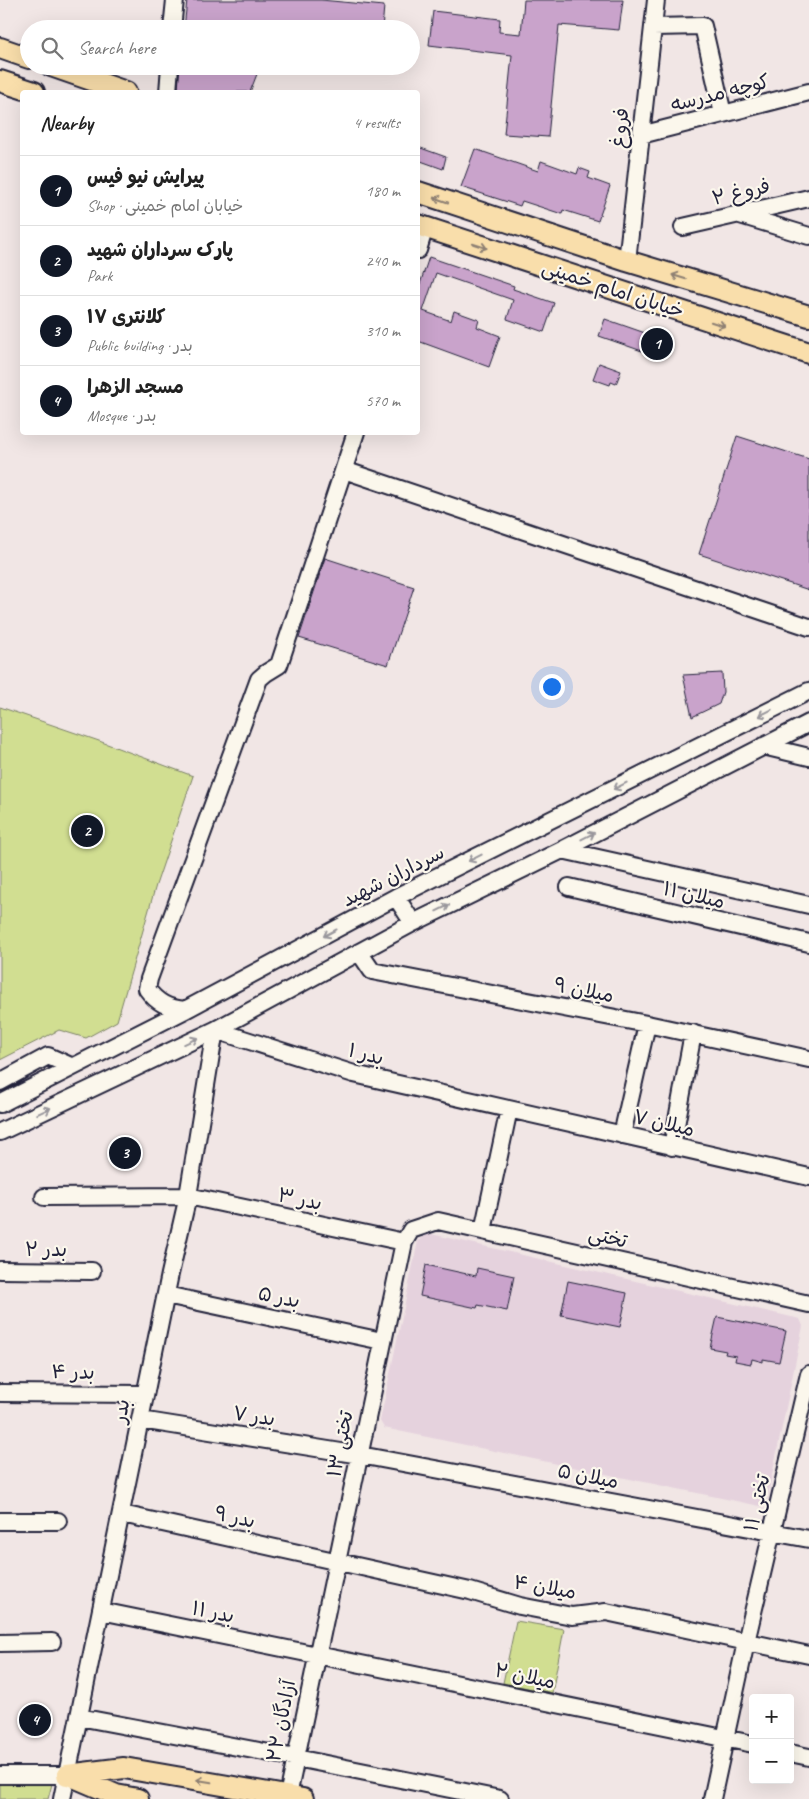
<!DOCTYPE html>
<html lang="en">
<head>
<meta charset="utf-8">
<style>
  body { margin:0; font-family:Caveat,"Playpen Sans Arabic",sans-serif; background:#f2f2f2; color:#222 }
  .controls { position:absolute; right:15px; bottom:15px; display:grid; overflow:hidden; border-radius:5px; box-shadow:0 5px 20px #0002 }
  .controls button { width:45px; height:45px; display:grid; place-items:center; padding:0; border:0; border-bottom:1px solid #e0e0e0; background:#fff; color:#222; font:25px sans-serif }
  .you { position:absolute; left:551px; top:686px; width:18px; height:18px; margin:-12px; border:4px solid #fff; border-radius:50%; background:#1a73e8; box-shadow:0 0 0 8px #1a73e833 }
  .badge { display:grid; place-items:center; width:32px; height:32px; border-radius:50%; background:#111827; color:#fff; font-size:16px; font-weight:700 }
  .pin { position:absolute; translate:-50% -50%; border:2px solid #fff; box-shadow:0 1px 5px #0006 }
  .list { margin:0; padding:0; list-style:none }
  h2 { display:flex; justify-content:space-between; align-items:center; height:65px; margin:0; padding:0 20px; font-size:21px }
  h2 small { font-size:16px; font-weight:400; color:#767676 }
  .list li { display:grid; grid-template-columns:32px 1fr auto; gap:15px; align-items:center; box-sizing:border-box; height:70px; padding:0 20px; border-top:1px solid #e0e0e0 }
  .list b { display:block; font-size:19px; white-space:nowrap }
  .list p { margin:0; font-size:16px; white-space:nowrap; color:#767676 }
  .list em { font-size:16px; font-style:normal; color:#767676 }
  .icon { flex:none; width:28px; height:28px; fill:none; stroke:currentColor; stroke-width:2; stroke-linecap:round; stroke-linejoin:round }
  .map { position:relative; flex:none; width:809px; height:1799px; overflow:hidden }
  .search { position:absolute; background:#fff; box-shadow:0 5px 20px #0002; left:20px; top:20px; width:400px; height:55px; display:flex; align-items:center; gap:12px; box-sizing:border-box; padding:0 18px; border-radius:28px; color:#767676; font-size:19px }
  .panel { position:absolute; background:#fff; box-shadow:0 5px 20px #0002; left:20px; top:90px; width:400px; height:345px; border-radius:5px }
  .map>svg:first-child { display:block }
  .built { fill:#e5d2dd }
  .green { fill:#d1de91; stroke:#7a8066 }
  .building { fill:#c9a3cb; stroke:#22223b }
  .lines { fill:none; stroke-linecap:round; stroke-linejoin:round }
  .minor-casing { stroke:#22223b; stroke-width:20 }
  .major-casing { stroke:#22223b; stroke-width:24 }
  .minor { stroke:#fbf7ec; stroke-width:16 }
  .major { stroke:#f9deab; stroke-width:20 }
  .oneway { stroke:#8e8073 }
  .oneway2 { stroke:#99979c }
  .labels { text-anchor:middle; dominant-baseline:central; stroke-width:4.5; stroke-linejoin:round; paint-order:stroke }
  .street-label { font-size:20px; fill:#22223b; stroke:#fbf7ec }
</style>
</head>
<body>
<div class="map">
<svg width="809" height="1799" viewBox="0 0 809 1799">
  <rect width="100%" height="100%" fill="#f1e6e5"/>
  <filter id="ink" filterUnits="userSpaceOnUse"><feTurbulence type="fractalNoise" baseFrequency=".02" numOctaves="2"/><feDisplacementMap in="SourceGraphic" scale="10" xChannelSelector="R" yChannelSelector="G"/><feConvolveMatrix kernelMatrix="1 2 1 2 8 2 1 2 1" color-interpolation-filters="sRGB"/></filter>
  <g filter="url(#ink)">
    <path class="built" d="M427,1233L800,1319L803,1326L766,1504L760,1506L384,1428L380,1421L418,1241Z"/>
    <path class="green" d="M0,707L99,741L193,776L156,885L117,1021L86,1038L59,1030L0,1060Z
      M516,1621L564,1629L552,1693L503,1683Z
      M0,1783L52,1784L48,1799H0Z"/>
    <path class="building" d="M187,0H321L384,6L382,29H184Z
      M524,0H623L619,30L559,25L548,137L504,134L512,55L429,45L433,11L500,19L499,32L521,34Z
      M180,66H236L257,74L250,92H189L178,89Z
      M418,147L446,157L443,169L418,160Z
      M475,149L538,171L541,161L577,174L579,168L590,172L588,178L610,186L598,221L563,210L562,214L522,201L520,206L461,187Z
      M429,257L514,286L513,289L554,303L544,332L507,319L513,300L436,273L423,311L451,321L454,311L479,320L477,327L500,336L489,367L418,341V290Z
      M605,319L648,334L642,351L599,336Z
      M599,363L621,371L616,384L611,382L610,385L593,379Z
      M737,436L809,459V590L699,554Z
      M325,558L414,587L388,665L299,638Z
      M722,673L723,692L719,704L692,717L683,675Z
      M426,1265L476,1276L477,1268L514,1276L507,1311L478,1305L477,1308L420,1296Z
      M568,1281L627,1293L620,1327L561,1315Z
      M717,1317L786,1331L779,1362L763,1359V1362L752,1359L751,1364L735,1361L736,1356L725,1354L726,1351L710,1348Z"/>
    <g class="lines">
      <defs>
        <path id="minor" d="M653,27L703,26L723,114
          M172,29L175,0
          M168,92L170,66
          M641,135L809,92
          M740,215L809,236
          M683,227L809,198
          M418,250L425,227
          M627,261L656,0
          M344,470L809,627
          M763,746L809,757
          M562,850L809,905
          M569,887L809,943
          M396,897L413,923
          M359,952L372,971L647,1024L809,1059
          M185,1010C168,1008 157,1003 147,989L149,979L259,679L266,673L279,665L356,432
          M0,1082L48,1056L73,1067
          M0,1104L185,1010L396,897L809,691
          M0,1132L215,1030L413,923L562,850L809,723
          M622,1135L647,1024
          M672,1147L693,1033
          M44,1197L188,1196L404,1242
          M483,1231L509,1109
          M0,1270L92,1271
          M166,1295L382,1341
          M0,1393L145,1394
          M141,1420L360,1455L809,1539
          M122,1514L470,1591L520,1606L572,1616L606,1612L809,1655
          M0,1521H58
          M101,1611L753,1744
          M0,1643L52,1642
          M79,1717L296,1758L500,1799
          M790,1753L809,1757
          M0,1775H67
          M288,1796L404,1242L411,1230L438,1221L809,1304
          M62,1799L170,1274L188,1196L215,1030L354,1074L809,1177
          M712,1799L746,1642L809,1374"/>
        <path id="major" d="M0,48L29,58
          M51,66L126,92
          M0,81L34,92
          M418,192L627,261L809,316
          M418,225L809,353
          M67,1775L124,1768L303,1799
          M69,1775L116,1795L138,1799"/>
      </defs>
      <use href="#minor" class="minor-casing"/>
      <use href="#major" class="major-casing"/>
      <use href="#minor" class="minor"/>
      <use href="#major" class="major"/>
    </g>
    <defs><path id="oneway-shaft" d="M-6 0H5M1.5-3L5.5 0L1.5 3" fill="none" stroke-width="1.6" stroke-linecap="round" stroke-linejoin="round" transform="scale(1.25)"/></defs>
    <g class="oneway">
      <use href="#oneway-shaft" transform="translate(441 200) rotate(-161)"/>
      <use href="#oneway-shaft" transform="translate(480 246) rotate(18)"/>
      <use href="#oneway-shaft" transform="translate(679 277) rotate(-163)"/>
      <use href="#oneway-shaft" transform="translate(718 324) rotate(18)"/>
      <use href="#oneway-shaft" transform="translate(204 1781) rotate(-170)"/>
    </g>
    <g class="oneway2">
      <use href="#oneway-shaft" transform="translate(765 713) rotate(153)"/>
      <use href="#oneway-shaft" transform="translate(620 786) rotate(153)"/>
      <use href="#oneway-shaft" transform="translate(588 836) rotate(-27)"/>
      <use href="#oneway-shaft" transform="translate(475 858) rotate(153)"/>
      <use href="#oneway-shaft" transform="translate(443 908) rotate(-26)"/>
      <use href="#oneway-shaft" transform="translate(330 933) rotate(152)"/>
      <use href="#oneway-shaft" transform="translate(191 1041) rotate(-25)"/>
      <use href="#oneway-shaft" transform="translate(44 1111) rotate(-25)"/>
    </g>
  </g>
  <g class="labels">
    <g class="street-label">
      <text transform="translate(720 93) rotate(-14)">کوچه مدرسه</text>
      <text transform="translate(620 128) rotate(-84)">فروغ</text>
      <text transform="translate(741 192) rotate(-13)">فروغ ۲</text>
      <text transform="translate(613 289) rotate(18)">خیابان امام خمینی</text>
      <text transform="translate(393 876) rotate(-27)">سرداران شهید</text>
      <text transform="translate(694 895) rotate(13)">میلان ۱۱</text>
      <text transform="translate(584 990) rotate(11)">میلان ۹</text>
      <text transform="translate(366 1054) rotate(15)">بدر ۱</text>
      <text transform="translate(664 1123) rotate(13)">میلان ۷</text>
      <text transform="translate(300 1199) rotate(12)">بدر ۳</text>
      <text transform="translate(608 1237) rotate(13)">تختی</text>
      <text x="46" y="1249">بدر ۲</text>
      <text transform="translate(279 1297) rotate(12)">بدر ۵</text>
      <text transform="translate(73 1372) rotate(1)">بدر ۴</text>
      <text transform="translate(121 1411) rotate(-79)">بدر</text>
      <text transform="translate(254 1416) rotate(9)">بدر ۷</text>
      <text transform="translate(340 1444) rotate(-79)">تختی ۱۳</text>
      <text transform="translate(588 1476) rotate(11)">میلان ۵</text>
      <text transform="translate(757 1503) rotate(-77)">تختی ۱۱</text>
      <text transform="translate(235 1517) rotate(13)">بدر ۹</text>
      <text transform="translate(545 1587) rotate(10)">میلان ۴</text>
      <text transform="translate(213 1612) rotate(12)">بدر ۱۱</text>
      <text transform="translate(525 1676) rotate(12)">میلان ۲</text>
      <text transform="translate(281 1721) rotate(-79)">آزادگان ۲۲</text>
    </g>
  </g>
</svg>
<div class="controls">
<button>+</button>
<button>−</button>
</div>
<div class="you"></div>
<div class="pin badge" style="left:657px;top:344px">1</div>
<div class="pin badge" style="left:87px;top:831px">2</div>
<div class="pin badge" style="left:125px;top:1153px">3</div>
<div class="pin badge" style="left:35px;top:1720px">4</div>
<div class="search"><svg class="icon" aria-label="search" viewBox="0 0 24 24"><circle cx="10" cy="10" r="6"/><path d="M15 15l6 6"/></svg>Search here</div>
<section class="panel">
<h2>Nearby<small>4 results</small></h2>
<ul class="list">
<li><span class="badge">1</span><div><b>پیرایش نیو فیس</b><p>Shop · خیابان امام خمینی</p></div><em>180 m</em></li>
<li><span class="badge">2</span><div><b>پارک سرداران شهید</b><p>Park</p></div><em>240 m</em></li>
<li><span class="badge">3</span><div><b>کلانتری ۱۷</b><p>Public building · بدر</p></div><em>310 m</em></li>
<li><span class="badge">4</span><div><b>مسجد الزهرا</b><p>Mosque · بدر</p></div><em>570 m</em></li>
</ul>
</section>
</div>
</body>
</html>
